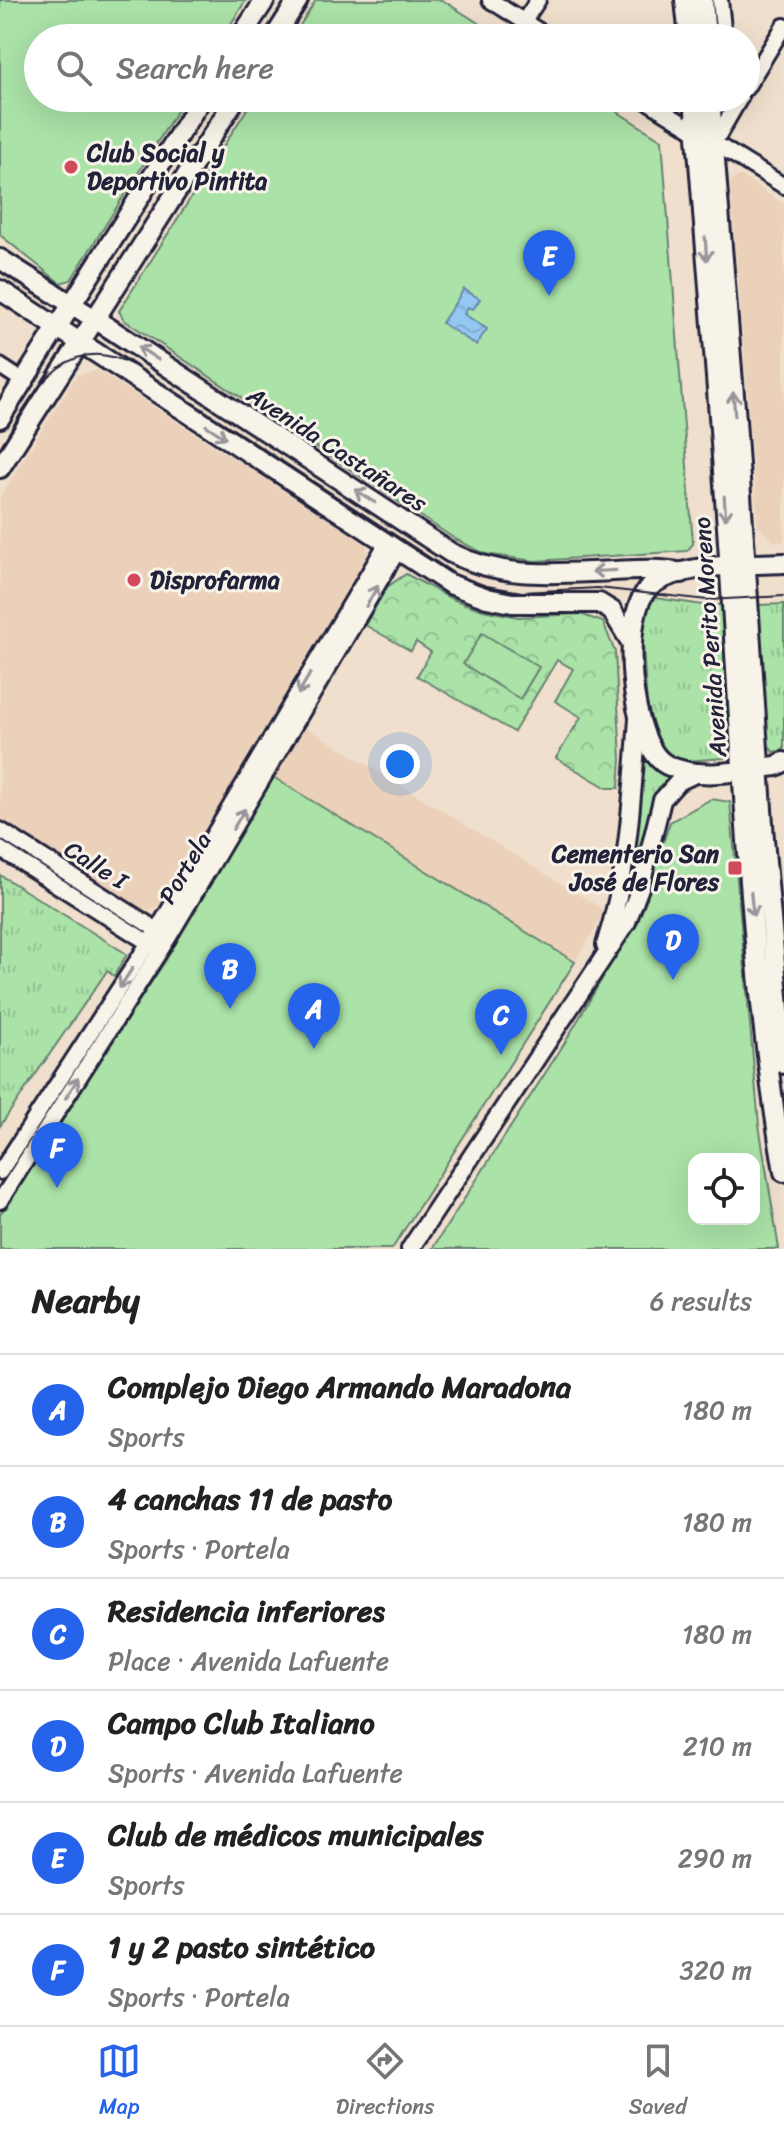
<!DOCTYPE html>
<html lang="en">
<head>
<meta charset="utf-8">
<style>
  body { margin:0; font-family:Sriracha,sans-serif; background:#f2f2f2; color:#222 }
  .controls { position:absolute; right:24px; bottom:24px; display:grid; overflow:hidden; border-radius:16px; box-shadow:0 8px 32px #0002 }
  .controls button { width:72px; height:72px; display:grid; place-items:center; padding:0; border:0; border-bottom:2px solid #e0e0e0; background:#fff; color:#222; font:40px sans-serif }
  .you { position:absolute; left:400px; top:764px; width:28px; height:28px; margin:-20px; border:6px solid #fff; border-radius:50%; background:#1a73e8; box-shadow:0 0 0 12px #1a73e833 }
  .badge { display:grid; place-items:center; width:52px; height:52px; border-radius:50%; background:#2563eb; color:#fff; font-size:26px; font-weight:700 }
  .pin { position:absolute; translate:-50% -66px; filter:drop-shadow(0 2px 4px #0008) }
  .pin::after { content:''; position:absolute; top:42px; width:28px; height:24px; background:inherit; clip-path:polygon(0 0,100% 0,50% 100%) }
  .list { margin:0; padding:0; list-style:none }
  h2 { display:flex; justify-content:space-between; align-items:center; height:104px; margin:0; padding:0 32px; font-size:34px }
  h2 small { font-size:26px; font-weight:400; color:#767676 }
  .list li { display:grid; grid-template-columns:52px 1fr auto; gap:24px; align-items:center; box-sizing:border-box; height:112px; padding:0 32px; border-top:2px solid #e0e0e0 }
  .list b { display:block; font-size:30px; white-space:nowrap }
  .list p { margin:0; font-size:26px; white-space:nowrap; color:#767676 }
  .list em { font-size:26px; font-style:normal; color:#767676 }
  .icon { flex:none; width:44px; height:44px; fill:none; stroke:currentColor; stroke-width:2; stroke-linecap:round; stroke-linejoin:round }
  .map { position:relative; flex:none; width:784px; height:1249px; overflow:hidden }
  .search { position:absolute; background:#fff; box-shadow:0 8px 32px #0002; left:24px; right:24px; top:24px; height:88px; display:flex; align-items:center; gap:20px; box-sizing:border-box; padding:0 28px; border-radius:44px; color:#767676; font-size:30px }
  .sheet { height:776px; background:#fff }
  nav { display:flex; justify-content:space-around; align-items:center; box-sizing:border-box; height:112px; border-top:2px solid #e0e0e0; background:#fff; font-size:22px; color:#767676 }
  nav a { display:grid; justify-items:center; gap:4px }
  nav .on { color:#2563eb }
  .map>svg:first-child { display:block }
  .built { fill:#ebd1ba }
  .grass { fill:url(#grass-tufts); stroke:#668271; stroke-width:2 }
  .park { fill:url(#park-crowns); stroke:#668271; stroke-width:2 }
  .pitch { fill:#aae2a7; stroke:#668271; stroke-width:2; fill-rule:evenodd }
  .water { fill:url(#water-waves); stroke:#6686a9; stroke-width:2 }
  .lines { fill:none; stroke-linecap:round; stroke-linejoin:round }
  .minor-casing { stroke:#22223b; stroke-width:20 }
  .tertiary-casing { stroke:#22223b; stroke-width:22 }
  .secondary-casing { stroke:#22223b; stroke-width:24 }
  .minor { stroke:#f7f3e8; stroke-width:14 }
  .tertiary { stroke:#f7f3e8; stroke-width:16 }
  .secondary { stroke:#f7f3e8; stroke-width:18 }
  .tram { stroke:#22223b; stroke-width:2 }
  .oneway { stroke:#97959a }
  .poi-dot { fill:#d1495b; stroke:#f7f3e8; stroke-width:3 }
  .labels { text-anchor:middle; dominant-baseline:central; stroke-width:6; stroke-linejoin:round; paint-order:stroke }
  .poi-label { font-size:24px; font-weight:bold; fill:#22223b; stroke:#f7f3e8; text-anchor:start }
  .street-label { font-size:24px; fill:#22223b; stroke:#f7f3e8 }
</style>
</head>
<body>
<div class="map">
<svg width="784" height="1249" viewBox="0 0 784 1249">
  <defs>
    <pattern id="grass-tufts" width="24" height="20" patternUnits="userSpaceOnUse" patternTransform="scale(2)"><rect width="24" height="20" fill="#aae2a7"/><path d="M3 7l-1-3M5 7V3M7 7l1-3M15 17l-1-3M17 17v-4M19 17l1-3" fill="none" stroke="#92c291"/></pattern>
    <pattern id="park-crowns" width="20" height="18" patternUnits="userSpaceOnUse" patternTransform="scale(2)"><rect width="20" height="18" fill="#aae2a7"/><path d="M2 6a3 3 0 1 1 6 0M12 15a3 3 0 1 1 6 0" fill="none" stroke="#92c291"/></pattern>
    <pattern id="water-waves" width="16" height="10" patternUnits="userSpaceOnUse" patternTransform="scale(2)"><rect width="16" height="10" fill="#94c8f2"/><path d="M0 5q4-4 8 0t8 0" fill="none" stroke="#7facd0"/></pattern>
  </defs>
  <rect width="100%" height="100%" fill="#f0dfcd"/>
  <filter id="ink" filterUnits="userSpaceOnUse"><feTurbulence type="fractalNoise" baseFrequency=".0125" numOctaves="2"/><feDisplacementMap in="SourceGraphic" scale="16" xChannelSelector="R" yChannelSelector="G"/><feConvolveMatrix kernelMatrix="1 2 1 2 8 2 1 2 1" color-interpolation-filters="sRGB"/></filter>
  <g filter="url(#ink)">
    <path class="built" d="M740,175L784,204V541L774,542L758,526L730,182Z
      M97,370L366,544L368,554L160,906L144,911L0,821V496L77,375Z
      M304,726L606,911L575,962L273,777Z"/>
    <path class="grass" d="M649,597L703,605H722L729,750L724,758L674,762L665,758L648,725L641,612Z
      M784,604V750L773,752L767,743L757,605Z
      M639,753L653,767L675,775L660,787L651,804L632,878L616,923Z
      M0,875L127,954L114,976L107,971L0,1126Z"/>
    <path class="park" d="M406,574L452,599L483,610L518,617L580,614L603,622L615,652L621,759L619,788H607L556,758L581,717L555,701L573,669L557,660L514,732L417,676L431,652L416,642L411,651L365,625L387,587Z"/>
    <path class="pitch" d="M0,0H246L222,38H38V98H185L71,280L60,283L0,235Z
      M316,0H442L502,38H292Z
      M254,98H595L662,140L693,544L687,551L535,561L485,554L455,539L124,320L119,311Z
      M482,633L539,667L520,699L463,664Z
      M273,777L575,962L392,1249H0V1214L167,958Z
      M711,799L730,802L759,1125L779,1249H432L564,1044L638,917L670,822ZM694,1159H754V1219H694Z"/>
    <path class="water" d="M464,289L480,299L473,309L468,307L464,314L487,329L476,345L442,323Z"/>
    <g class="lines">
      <defs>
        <path id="minor" d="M490,0L550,38
          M720,0L724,38
          M524,21L538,0
          M746,88L784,26
          M642,98L784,186
          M714,143L740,98
          M0,366L23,381
          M0,830L165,935
          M0,849L155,947
          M0,1172L157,930L386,544
          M0,1201L169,937L397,552"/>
        <path id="tertiary" d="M605,945C629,872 632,795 638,719
          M410,1249L627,922L641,885L662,800L678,782L695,774"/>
        <path id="secondary" d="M685,0L689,38
          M703,0L706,38
          M240,38L265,0
          M274,38L298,0
          M694,98C707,267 722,436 732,605C744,794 752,985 784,1172
          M710,98L736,420L764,839L784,1064
          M0,259L109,328L451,553C506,580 555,573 614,571C637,570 659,568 682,573
          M0,290L450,584L487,598L512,603H599L612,611L631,642
          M0,418L202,98
          M0,468L236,98
          M784,563C748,565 681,563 652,585C618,609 629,746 667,765C699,781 741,770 776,766L784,762"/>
      </defs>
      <use href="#minor" class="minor-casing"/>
      <use href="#tertiary" class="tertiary-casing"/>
      <use href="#secondary" class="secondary-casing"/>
      <use href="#minor" class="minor"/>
      <use href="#tertiary" class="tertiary"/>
      <use href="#secondary" class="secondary"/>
      <path class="tram" d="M0,448C31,398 62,328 133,365L450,573L481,585L522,592L598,588L708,600L784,596"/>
    </g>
    <defs><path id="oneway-shaft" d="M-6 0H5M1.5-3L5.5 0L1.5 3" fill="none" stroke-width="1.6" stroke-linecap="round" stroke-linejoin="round" transform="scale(2)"/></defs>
    <g class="oneway">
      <use href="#oneway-shaft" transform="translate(706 249) rotate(86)"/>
      <use href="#oneway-shaft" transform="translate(148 353) rotate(-147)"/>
      <use href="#oneway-shaft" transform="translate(734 404) rotate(-94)"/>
      <use href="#oneway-shaft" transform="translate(216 432) rotate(33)"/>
      <use href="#oneway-shaft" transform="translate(365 496) rotate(-147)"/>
      <use href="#oneway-shaft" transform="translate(725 508) rotate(86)"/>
      <use href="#oneway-shaft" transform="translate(604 571) rotate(177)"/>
      <use href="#oneway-shaft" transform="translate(372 596) rotate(-60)"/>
      <use href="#oneway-shaft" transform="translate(304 684) rotate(120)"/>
      <use href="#oneway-shaft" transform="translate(239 819) rotate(-59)"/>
      <use href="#oneway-shaft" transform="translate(752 904) rotate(84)"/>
      <use href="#oneway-shaft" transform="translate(126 978) rotate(123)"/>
      <use href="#oneway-shaft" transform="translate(72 1088) rotate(-57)"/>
    </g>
  </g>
  <g class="poi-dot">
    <circle cx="71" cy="167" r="8"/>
    <circle cx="134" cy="580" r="8"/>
    <rect x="727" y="860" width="16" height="16" rx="4"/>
  </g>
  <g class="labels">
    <g class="poi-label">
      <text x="87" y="153">Club Social y<tspan x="87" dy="28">Deportivo Pintita</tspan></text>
      <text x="150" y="580">Disprofarma</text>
      <text x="719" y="854" text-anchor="end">Cementerio San<tspan x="719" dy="28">José de Flores</tspan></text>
    </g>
    <g class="street-label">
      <text transform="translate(337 449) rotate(33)">Avenida Castañares</text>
      <text transform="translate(710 637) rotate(-94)">Avenida Perito Moreno</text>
      <text transform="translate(96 865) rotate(32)">Calle I</text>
      <text transform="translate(185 868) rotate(-59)">Portela</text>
    </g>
  </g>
</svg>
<div class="controls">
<button><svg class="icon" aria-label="locate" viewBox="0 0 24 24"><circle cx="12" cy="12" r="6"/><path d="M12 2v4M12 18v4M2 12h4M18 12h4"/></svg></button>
</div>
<div class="you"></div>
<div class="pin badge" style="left:314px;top:1049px">A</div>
<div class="pin badge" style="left:230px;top:1009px">B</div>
<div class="pin badge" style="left:501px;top:1055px">C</div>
<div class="pin badge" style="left:673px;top:980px">D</div>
<div class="pin badge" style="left:549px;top:296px">E</div>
<div class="pin badge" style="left:57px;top:1188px">F</div>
<div class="search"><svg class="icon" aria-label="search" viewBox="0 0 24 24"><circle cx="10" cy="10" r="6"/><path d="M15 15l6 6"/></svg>Search here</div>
</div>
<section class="sheet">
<h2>Nearby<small>6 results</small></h2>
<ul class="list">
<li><span class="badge">A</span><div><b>Complejo Diego Armando Maradona</b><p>Sports</p></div><em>180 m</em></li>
<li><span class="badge">B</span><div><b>4 canchas 11 de pasto</b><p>Sports · Portela</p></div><em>180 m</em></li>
<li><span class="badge">C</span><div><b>Residencia inferiores</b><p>Place · Avenida Lafuente</p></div><em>180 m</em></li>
<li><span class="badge">D</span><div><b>Campo Club Italiano</b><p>Sports · Avenida Lafuente</p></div><em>210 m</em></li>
<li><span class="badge">E</span><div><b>Club de médicos municipales</b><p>Sports</p></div><em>290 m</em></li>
<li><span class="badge">F</span><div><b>1 y 2 pasto sintético</b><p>Sports · Portela</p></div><em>320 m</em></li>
</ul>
</section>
<nav>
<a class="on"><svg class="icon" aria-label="map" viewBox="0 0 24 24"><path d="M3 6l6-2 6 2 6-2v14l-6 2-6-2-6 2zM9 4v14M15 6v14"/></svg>Map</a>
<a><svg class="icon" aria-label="directions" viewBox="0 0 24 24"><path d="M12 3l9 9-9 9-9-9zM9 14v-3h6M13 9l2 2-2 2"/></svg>Directions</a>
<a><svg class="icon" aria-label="saved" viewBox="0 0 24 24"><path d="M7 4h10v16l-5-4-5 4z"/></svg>Saved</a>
</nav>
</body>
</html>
